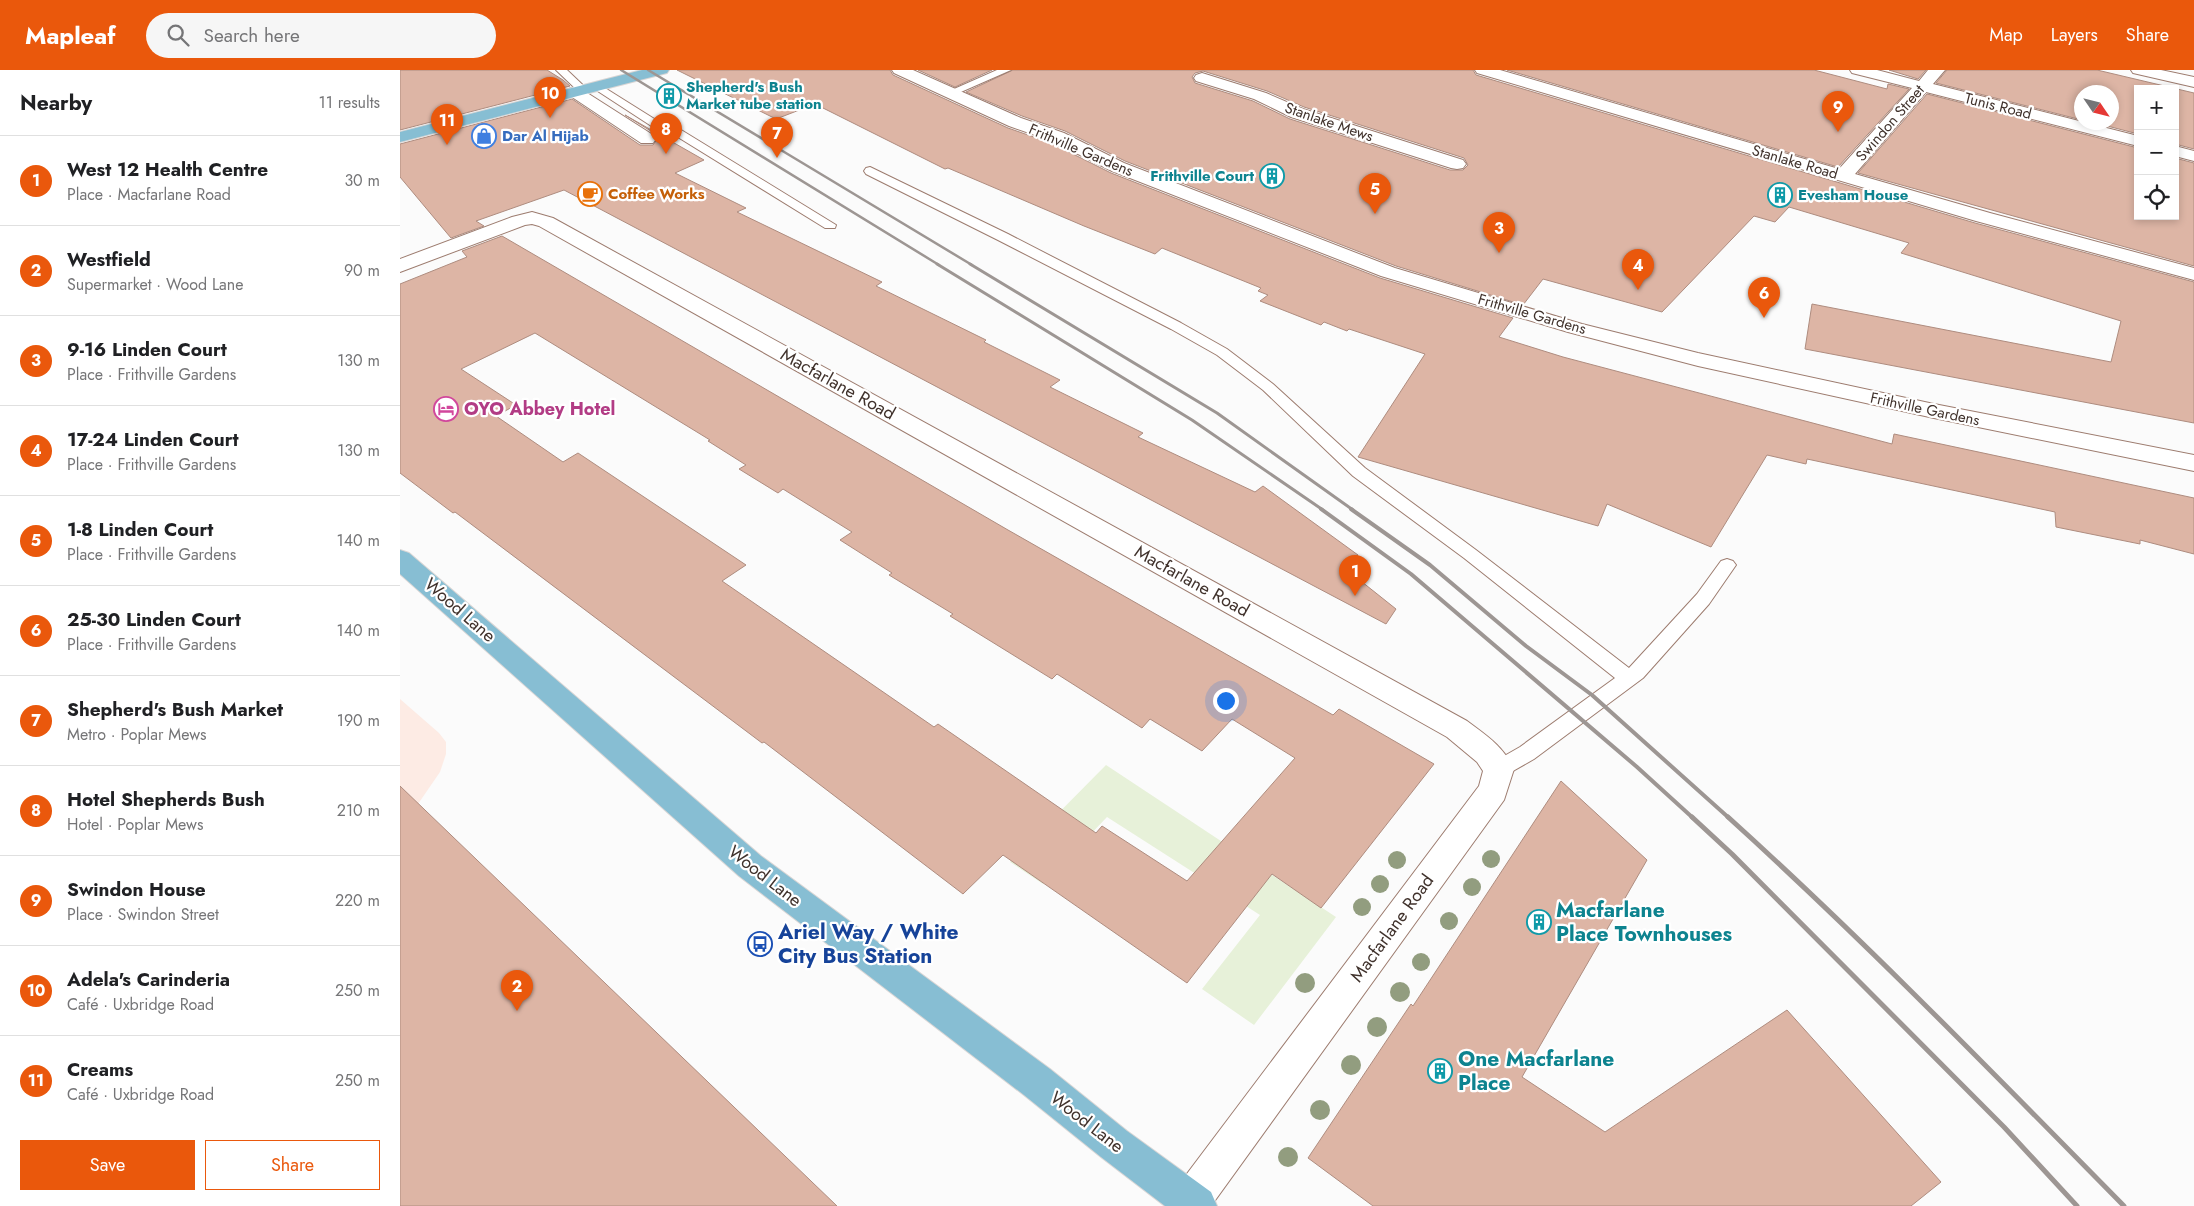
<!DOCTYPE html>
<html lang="en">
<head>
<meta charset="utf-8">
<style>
  body { margin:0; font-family:Jost,sans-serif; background:#f6f6f6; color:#202124 }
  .controls { position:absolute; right:15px; top:15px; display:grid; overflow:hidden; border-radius:0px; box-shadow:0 2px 8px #0003 }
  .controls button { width:45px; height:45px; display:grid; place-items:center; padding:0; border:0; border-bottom:1px solid #e0e0e0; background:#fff; color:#202124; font:25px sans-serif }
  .compass { position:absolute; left:1674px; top:15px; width:45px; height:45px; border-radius:50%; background:#fff; box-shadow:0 2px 8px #0003; rotate:125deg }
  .you { position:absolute; left:825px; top:630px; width:18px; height:18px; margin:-12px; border:4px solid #fff; border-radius:50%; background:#1a73e8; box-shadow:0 0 0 8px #1a73e833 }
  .badge { display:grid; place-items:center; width:32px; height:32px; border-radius:50%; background:#ea580c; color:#fff; font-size:16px; font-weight:700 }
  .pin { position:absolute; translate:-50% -41px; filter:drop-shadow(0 1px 2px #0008) }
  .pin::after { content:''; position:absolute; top:26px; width:18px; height:15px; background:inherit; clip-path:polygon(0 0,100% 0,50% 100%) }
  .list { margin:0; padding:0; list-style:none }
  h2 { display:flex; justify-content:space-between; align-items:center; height:65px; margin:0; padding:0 20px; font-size:21px }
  h2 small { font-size:16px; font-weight:400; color:#757577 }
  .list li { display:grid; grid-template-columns:32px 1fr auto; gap:15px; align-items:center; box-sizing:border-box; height:90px; padding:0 20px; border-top:1px solid #e0e0e0 }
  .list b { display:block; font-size:19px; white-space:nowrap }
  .list p { margin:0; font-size:16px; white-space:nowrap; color:#757577 }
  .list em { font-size:16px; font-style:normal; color:#757577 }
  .actions { display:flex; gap:10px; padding:15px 20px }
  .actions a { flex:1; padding:11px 0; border:1px solid #ea580c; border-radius:0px; text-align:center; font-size:18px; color:#ea580c }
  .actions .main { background:#ea580c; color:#fff }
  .icon { flex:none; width:28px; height:28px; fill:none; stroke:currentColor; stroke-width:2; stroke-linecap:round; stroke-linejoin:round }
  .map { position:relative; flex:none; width:1794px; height:1136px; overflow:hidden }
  header { display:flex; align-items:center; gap:30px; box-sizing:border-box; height:70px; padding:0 25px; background:#ea580c; color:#fff }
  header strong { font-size:24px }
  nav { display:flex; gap:28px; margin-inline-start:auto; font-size:18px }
  .search { width:350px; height:45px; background:#f6f6f6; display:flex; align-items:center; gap:12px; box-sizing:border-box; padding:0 18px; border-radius:28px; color:#757577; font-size:19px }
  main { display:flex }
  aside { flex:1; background:#fff }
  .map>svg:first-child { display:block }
  .built { fill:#fdebe4 }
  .green { fill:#e7f1d9 }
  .building { fill:#ddb5a5; stroke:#ae8c7f; fill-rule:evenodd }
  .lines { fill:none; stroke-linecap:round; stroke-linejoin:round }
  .service-casing { stroke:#9d7c6f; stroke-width:2 }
  .minor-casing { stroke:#9d7c6f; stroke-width:2 }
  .primary-casing { stroke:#d9d6d5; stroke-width:2 }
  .service { fill:#fff; fill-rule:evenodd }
  .minor { fill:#fff; fill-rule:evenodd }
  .primary { fill:#87bed3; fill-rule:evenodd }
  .rail-far3 { stroke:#9d9693; stroke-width:2.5 }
  .rail-far2 { stroke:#9d9693; stroke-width:3 }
  .rail-far1 { stroke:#9d9693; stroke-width:4 }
  .rail { stroke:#9d9693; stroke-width:5 }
  .tree { fill:#929d7f }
  .labels { text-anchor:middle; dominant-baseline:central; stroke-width:4.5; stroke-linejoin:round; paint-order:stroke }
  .far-culture-label { font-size:15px; font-weight:bold; fill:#0d838f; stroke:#fff; text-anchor:start }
  .far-street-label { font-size:15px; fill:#40322c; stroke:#fff }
  .far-shop-label { font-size:15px; font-weight:bold; fill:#366cbe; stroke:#fff; text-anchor:start }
  .far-food-label { font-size:15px; font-weight:bold; fill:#c56008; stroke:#fff; text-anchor:start }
  .street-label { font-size:18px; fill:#40322c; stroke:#fff }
  .hotel-label { font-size:18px; font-weight:bold; fill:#b23c85; stroke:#fff; text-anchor:start }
  .near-culture-label { font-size:21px; font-weight:bold; fill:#0d838f; stroke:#fff; text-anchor:start }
  .near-transit-label { font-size:21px; font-weight:bold; fill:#164399; stroke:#fff; text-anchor:start }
</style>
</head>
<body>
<header>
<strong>Mapleaf</strong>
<div class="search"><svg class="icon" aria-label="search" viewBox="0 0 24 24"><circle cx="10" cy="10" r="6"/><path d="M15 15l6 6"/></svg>Search here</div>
<nav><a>Map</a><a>Layers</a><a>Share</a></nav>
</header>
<main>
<aside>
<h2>Nearby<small>11 results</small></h2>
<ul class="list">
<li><span class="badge">1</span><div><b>West 12 Health Centre</b><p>Place · Macfarlane Road</p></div><em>30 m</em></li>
<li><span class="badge">2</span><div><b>Westfield</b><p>Supermarket · Wood Lane</p></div><em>90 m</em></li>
<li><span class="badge">3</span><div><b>9-16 Linden Court</b><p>Place · Frithville Gardens</p></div><em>130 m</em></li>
<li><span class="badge">4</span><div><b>17-24 Linden Court</b><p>Place · Frithville Gardens</p></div><em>130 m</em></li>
<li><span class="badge">5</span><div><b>1-8 Linden Court</b><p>Place · Frithville Gardens</p></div><em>140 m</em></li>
<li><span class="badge">6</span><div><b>25-30 Linden Court</b><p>Place · Frithville Gardens</p></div><em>140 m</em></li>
<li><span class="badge">7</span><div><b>Shepherd's Bush Market</b><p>Metro · Poplar Mews</p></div><em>190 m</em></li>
<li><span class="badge">8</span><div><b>Hotel Shepherds Bush</b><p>Hotel · Poplar Mews</p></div><em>210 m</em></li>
<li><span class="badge">9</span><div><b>Swindon House</b><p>Place · Swindon Street</p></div><em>220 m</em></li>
<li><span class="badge">10</span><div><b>Adela's Carinderia</b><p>Café · Uxbridge Road</p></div><em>250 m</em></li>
<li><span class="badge">11</span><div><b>Creams</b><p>Café · Uxbridge Road</p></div><em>250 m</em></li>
</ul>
<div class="actions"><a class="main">Save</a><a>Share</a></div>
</aside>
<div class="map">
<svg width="1794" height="1136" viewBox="0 0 1794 1136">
  <rect width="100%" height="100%" fill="#fbfbfb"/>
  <path class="built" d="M0,629L39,663L46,672V684L40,702L18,734L0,747Z"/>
  <path class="green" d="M706,695L936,847L854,955L802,919L860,845L707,747L643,814L610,792Z"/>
  <path class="building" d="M0,0H147L163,10L170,16L0,60Z
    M277,0H490L493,5L608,58L651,73L711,103L980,208L1113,248L1099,267L1163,287L1492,374L1494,364L1794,428V484L1740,470V474L1656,457L1655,442L1407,389L1406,394L1367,385L1311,477L1207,434L1198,456L958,387L1025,284L949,259L947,261L924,252L921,255L860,231L868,225L858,221L861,218L762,178L755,184L684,156L548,98L545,99L415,34L376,49Z
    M518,0H592L555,17Z
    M613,0H1073L1076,5L1575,153L1794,212V353L1405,279L1412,234L1711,292L1721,251L1501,183L1509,173L1389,137L1375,152L1354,146L1262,242L1143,209L1123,235L996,196L725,91L665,61L622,46L566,22ZM803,1L867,21L904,37L1064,88L1068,95L1063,100H1050L890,49L853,31L795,13L792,7L795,3Z
    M1107,0H1414L1487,19L1488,14L1509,19L1438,97Z
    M1489,0H1526L1518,9Z
    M1547,0H1697L1794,23V79L1775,74V19H1738V64L1692,52H1712V22H1682V50L1536,13Z
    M1527,24L1738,78V146H1775V88L1794,93V196L1458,103Z
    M172,29L240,75H253L258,68L254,63L225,45L304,90L275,103L346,138L337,142L482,212L476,216L586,270L584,272L660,310L650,317L743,363L738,367L855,422L863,416L958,485L942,496L996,539L986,554L164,120L76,151L84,156L51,168L0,107V74Z
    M102,166L608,460L933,645L939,639L1034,694L921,838L872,804L787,913L603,785L563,824L364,672L362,673L55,442L53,443L0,403V214L67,187L62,181ZM135,263L310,370L308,371L346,395L339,399L378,423L383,419L452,462L440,470L492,503L489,505L553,544L550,546L652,609L657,604L742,658L750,649L802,681L832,649L895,688L787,811L702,756L696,763L538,654L534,657L322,511L346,495L178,383L163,392L96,346L116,335L61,299Z
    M1161,711L1247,790L1122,1007L1205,1062L1387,940L1541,1112L1511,1136H973L908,1088L1011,934L1013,936Z
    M0,716L437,1136H0Z"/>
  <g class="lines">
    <defs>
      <path id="service" d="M156,0H167L188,20L183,23L179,22Z
        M597,0H611L554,25H546L545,23Z
        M197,13L264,55H273L436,155L435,158H425L268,61H259L193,18L192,16L193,14Z
        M470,97L608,164L781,253L827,279L873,314L965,398L1076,480L1229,598L1297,524L1321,491L1327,489L1333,491L1336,495L1309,534L1243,608L1134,689L1106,705L1099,708L1092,705L1089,699L1092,693L1120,677L1215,608L1064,488L953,406L863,320L817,285L771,259L598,170L466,104L464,101L466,98Z"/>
      <path id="minor" d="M492,0H513L621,48L664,63L724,93L995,198L1182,254L1298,283L1534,334L1794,385V401L1534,348L1298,296L1168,262L981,206L712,101L652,71L609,56L494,3Z
        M1075,0H1100L1439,99L1512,18L1452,3L1450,0H1477L1519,11L1528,0H1545L1533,14L1738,66V76L1526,22L1455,104L1590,143L1794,198V210L1576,151L1077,3Z
        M1731,0H1761L1794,7V17L1733,3Z
        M802,3L866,23L903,39L1063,90L1066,94L1063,98L1057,99L1051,98L891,47L854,29L796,11L794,8L796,5Z
        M175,17L181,19L253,65L256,69L253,73H241L169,25L167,22L169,19Z
        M1775,76L1794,81V91L1775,86Z
        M132,142L153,148L1067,651C1087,666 1103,676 1114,699L1104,730L811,1136H773L771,1131L777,1117L1079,716L1083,701L1077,692L1047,667L139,156L132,154L125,155L0,202V189L112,147Z"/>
      <path id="primary" d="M242,0H269L267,3L0,72V62Z
        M0,480L9,483L361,786L650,999L727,1061L811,1122L817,1136H765L701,1087L624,1025L339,806L0,504Z"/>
    </defs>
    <use href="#service" class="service-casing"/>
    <use href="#minor" class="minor-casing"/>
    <use href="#primary" class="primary-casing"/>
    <use href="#service" class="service"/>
    <use href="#minor" class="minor"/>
    <use href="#primary" class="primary"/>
    <path class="rail-far3" d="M221,0L539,195
      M248,0L572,195"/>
    <path class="rail-far2" d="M537,194L792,350L923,440
      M570,194L817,343L953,440"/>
    <path class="rail-far1" d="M921,439L1011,504L1237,697L1293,748
      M951,439L1030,495L1126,576L1192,625L1329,748"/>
    <path class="rail" d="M1292,747L1332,784L1604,1057L1677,1136
      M1328,747C1465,871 1594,1004 1724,1136"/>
  </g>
  <g class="tree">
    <circle cx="1091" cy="789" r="9"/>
    <circle cx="997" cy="790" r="9"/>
    <circle cx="980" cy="814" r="9"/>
    <circle cx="1072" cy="817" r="9"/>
    <circle cx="962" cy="837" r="9"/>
    <circle cx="1049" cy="851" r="9"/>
    <circle cx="1021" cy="892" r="9"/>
    <circle cx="905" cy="913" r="10"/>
    <circle cx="1000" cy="922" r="10"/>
    <circle cx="977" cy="957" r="10"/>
    <circle cx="951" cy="995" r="10"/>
    <circle cx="920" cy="1040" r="10"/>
    <circle cx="888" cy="1087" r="10"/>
  </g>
  <defs>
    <symbol id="building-ring" viewBox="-11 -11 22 22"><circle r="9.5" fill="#fff" stroke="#0f9aa8" stroke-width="1.5"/><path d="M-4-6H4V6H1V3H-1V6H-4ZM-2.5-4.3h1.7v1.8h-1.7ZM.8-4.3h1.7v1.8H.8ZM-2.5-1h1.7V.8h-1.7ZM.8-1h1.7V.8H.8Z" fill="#0f9aa8"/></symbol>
    <symbol id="shop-ring" viewBox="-11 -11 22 22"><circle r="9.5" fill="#fff" stroke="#3f7fe0" stroke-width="1.5"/><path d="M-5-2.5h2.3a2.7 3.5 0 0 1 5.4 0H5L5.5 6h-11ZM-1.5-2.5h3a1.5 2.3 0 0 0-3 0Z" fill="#3f7fe0"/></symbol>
    <symbol id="cafe-ring" viewBox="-11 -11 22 22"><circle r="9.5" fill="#fff" stroke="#e8710a" stroke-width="1.5"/><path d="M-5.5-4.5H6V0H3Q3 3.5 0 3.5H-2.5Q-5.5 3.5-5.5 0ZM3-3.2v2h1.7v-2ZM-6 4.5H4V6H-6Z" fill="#e8710a"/></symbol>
    <symbol id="hotel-ring" viewBox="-11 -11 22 22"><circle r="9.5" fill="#fff" stroke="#d1479c" stroke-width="1.5"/><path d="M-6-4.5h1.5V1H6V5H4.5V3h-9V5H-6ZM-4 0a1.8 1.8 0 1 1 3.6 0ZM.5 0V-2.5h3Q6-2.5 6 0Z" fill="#d1479c"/></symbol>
    <symbol id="bus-ring" viewBox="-11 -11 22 22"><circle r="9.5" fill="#fff" stroke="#1a4fb4" stroke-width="1.5"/><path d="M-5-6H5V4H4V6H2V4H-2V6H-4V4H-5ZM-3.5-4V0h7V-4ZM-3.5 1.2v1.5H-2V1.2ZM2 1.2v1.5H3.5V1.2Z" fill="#1a4fb4"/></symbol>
  </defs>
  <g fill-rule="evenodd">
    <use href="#building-ring" x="255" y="12" width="28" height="28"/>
    <use href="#shop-ring" x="70" y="52" width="28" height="28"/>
    <use href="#building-ring" x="858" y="92" width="28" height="28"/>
    <use href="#cafe-ring" x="176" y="110" width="28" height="28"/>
    <use href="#building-ring" x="1366" y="111" width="28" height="28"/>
    <use href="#hotel-ring" x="32" y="325" width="28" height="28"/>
    <use href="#building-ring" x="1125" y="838" width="28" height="28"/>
    <use href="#bus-ring" x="346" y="860" width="28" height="28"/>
    <use href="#building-ring" x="1026" y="987" width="28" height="28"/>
  </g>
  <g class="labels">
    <g class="far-culture-label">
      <text x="286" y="17">Shepherd's Bush<tspan x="286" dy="17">Market tube station</tspan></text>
      <text x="854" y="106" text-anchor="end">Frithville Court</text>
      <text x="1398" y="125">Evesham House</text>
    </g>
    <g class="far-street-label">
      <text transform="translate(1598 36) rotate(14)">Tunis Road</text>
      <text transform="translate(929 52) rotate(19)">Stanlake Mews</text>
      <text transform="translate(1490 53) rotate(-49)">Swindon Street</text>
      <text transform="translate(681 80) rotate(23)">Frithville Gardens</text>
      <text transform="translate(1395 92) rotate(16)">Stanlake Road</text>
      <text transform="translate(1132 244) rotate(16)">Frithville Gardens</text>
      <text transform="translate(1525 339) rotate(12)">Frithville Gardens</text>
    </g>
    <g class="far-shop-label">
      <text x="102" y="66">Dar Al Hijab</text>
    </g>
    <g class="far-food-label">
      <text x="208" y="124">Coffee Works</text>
    </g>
    <g class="street-label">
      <text transform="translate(438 314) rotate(29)">Macfarlane Road</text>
      <text transform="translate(792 511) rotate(29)">Macfarlane Road</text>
      <text transform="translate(60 540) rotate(41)">Wood Lane</text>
      <text transform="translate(365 806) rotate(38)">Wood Lane</text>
      <text transform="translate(992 858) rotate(-54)">Macfarlane Road</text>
      <text transform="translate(687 1052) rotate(38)">Wood Lane</text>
    </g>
    <g class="hotel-label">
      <text x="64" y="339">OYO Abbey Hotel</text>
    </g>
    <g class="near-culture-label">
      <text x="1156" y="840">Macfarlane<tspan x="1156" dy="24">Place Townhouses</tspan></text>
      <text x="1058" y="989">One Macfarlane<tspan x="1058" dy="24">Place</tspan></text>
    </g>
    <g class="near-transit-label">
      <text x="378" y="862">Ariel Way / White<tspan x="378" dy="24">City Bus Station</tspan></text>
    </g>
  </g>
</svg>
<div class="controls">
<button>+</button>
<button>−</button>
<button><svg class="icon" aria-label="locate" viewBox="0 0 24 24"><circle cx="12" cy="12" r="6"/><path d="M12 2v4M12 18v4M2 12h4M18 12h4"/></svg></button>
</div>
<svg class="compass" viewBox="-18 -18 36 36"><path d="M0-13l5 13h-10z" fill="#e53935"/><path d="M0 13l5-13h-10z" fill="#757577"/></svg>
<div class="you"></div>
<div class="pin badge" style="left:955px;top:526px">1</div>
<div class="pin badge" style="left:117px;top:941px">2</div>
<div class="pin badge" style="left:1099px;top:183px">3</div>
<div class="pin badge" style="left:1238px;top:220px">4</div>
<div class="pin badge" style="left:975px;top:144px">5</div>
<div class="pin badge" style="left:1364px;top:248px">6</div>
<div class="pin badge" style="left:377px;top:88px">7</div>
<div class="pin badge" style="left:266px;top:84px">8</div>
<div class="pin badge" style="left:1438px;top:62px">9</div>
<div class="pin badge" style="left:150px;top:48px">10</div>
<div class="pin badge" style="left:47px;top:75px">11</div>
</div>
</main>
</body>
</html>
